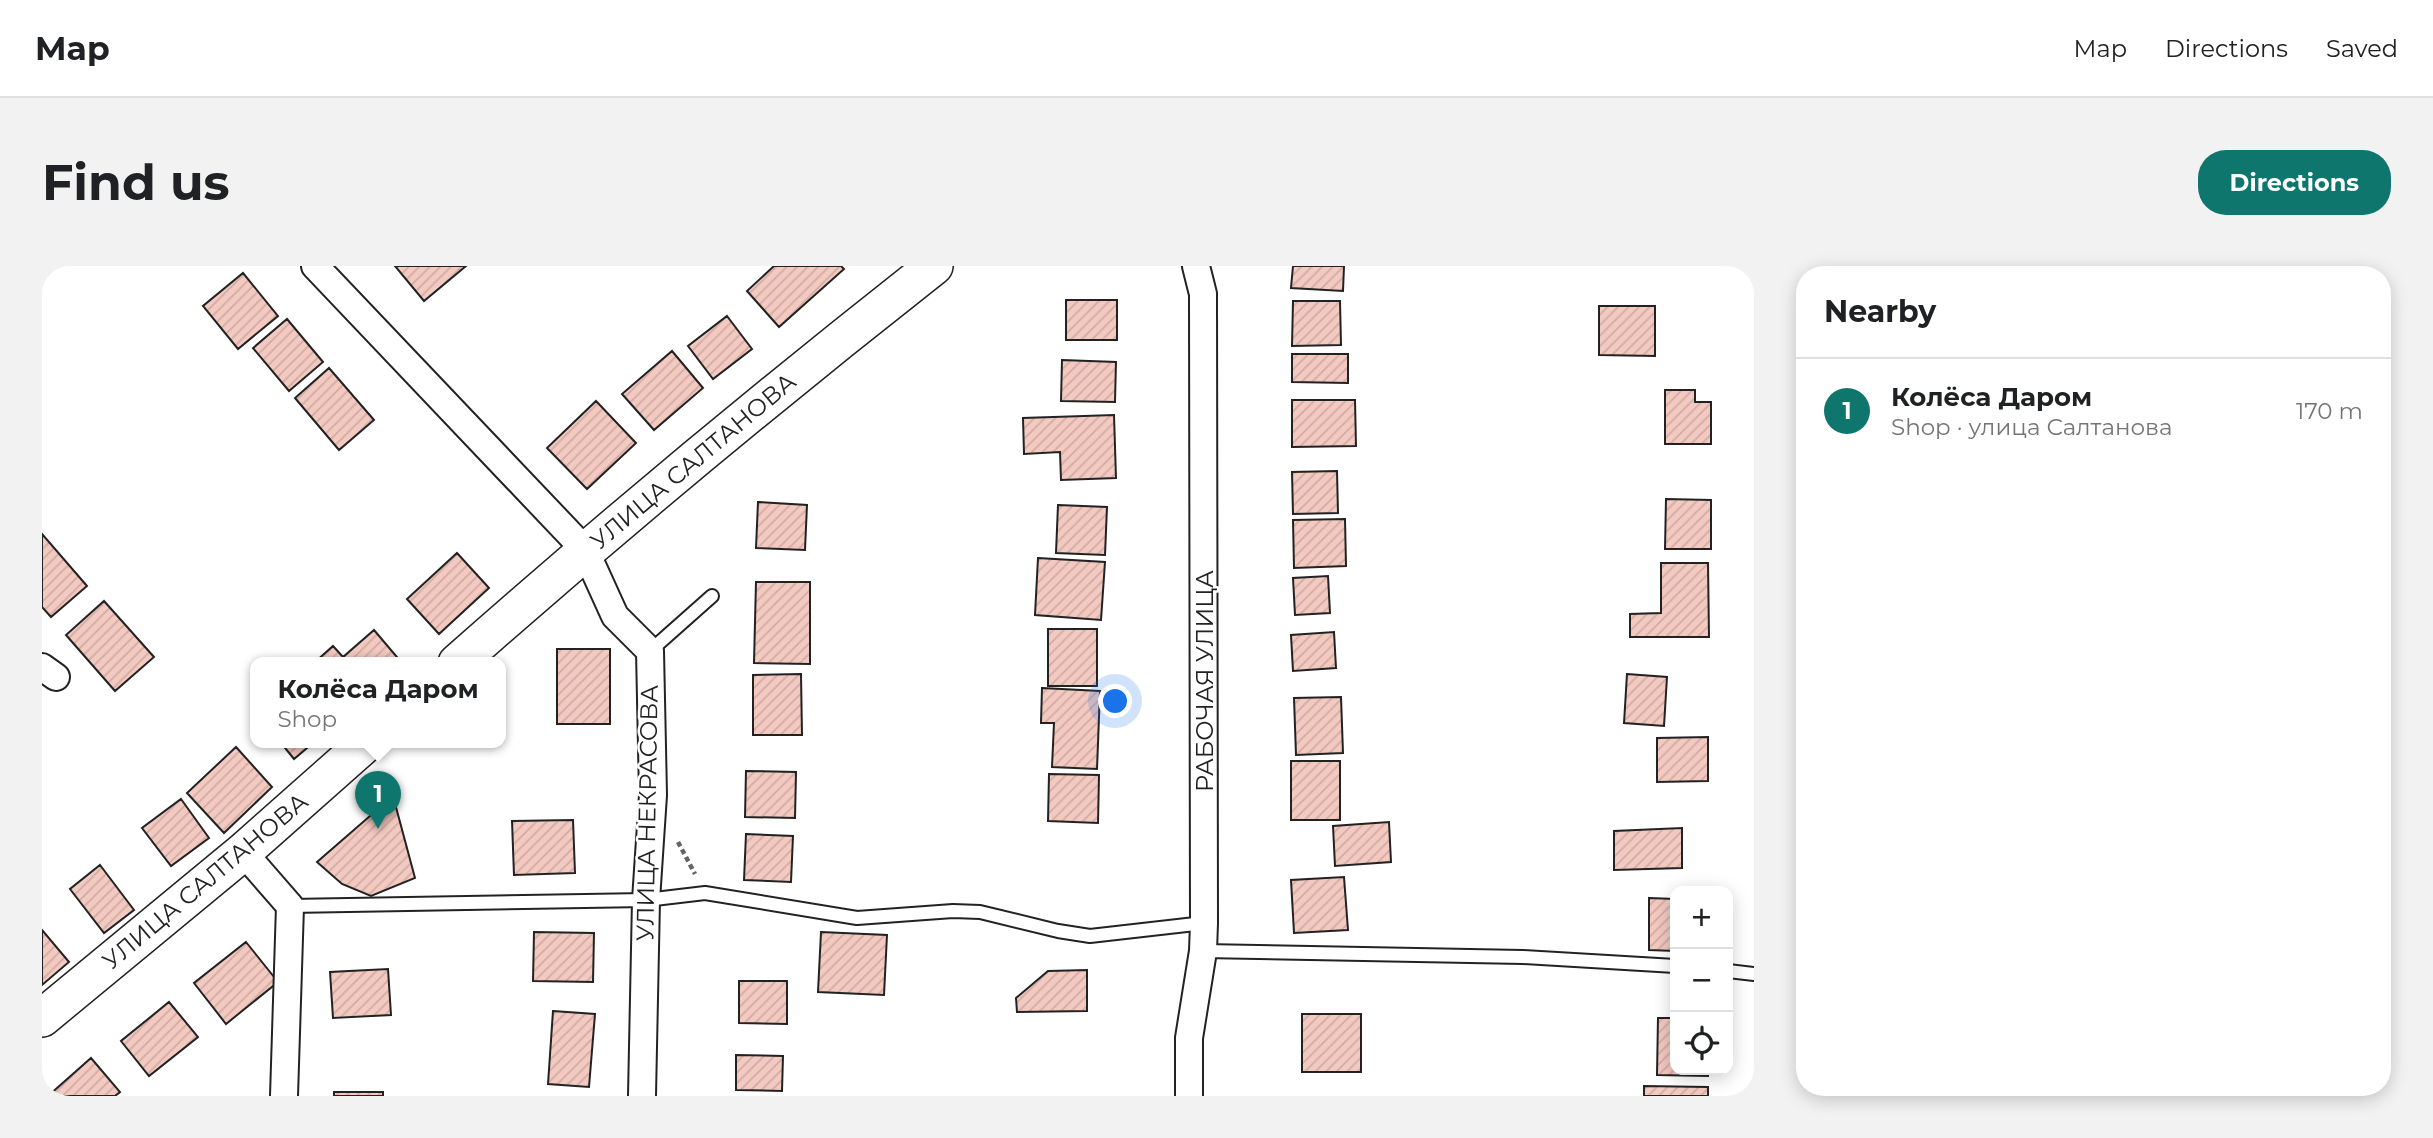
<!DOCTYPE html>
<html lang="en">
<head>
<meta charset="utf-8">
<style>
  body { margin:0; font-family:Montserrat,sans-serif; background:#f2f2f2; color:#202124 }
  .controls { position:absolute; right:21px; bottom:21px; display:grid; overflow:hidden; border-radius:14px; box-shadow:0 4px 18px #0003 }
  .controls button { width:63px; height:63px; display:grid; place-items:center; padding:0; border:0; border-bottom:2px solid #e0e0e0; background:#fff; color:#202124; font:35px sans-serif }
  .you { position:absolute; left:1074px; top:436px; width:24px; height:24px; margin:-18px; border:5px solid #fff; border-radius:50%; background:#1a73e8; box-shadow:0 0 0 10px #1a73e833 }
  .badge { display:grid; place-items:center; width:46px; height:46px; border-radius:50%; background:#0f766e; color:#fff; font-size:23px; font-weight:700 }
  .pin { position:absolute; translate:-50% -58px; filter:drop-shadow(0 2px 4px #0008) }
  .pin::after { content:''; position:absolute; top:37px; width:24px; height:21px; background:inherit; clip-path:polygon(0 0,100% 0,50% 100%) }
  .popup { position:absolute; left:208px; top:391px; width:256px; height:91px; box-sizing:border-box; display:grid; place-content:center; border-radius:14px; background:#fff; filter:drop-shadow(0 2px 5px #0005); font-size:23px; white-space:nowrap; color:#757577 }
  .popup b { font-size:26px; color:#202124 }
  .popup::after { content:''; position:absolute; left:50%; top:100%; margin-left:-14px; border:14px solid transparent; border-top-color:#fff }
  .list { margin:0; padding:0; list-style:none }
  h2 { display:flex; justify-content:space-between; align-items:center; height:91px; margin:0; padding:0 28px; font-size:30px }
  h2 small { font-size:23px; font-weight:400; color:#757577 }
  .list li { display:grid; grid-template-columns:46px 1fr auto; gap:21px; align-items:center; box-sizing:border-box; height:105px; padding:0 28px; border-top:2px solid #e0e0e0 }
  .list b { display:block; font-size:26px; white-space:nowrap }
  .list p { margin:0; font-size:23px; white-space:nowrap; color:#757577 }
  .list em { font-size:23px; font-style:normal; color:#757577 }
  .icon { flex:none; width:38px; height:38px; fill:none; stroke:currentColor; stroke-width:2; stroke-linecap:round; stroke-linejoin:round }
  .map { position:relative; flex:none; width:1712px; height:830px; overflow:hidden; border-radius:28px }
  header { display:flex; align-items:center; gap:42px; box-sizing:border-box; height:98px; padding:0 35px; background:#fff; border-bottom:2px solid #e0e0e0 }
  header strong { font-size:33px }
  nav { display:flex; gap:38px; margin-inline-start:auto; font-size:24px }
  .intro { display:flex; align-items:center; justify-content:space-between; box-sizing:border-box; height:168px; padding:0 42px }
  h1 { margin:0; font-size:49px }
  .button { padding:18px 32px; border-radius:28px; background:#0f766e; color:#fff; font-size:24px; font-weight:700 }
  main { display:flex; gap:42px; padding:0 42px }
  aside { flex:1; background:#fff; border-radius:28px; box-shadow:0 4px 18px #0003 }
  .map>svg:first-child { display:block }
  .building { fill:url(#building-hatch); stroke:#222; stroke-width:2 }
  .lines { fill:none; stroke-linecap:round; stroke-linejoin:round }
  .lane-casing { stroke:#222; stroke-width:16 }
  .street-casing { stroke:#222; stroke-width:30 }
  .secondary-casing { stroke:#222; stroke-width:40 }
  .path { stroke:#646464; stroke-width:4.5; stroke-dasharray:5 3.5; stroke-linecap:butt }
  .lane { stroke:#fff; stroke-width:12 }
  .street { stroke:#fff; stroke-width:26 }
  .secondary { stroke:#fff; stroke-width:37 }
  .labels { text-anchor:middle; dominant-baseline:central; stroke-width:5; stroke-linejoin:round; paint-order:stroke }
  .street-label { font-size:24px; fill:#222; stroke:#fff }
</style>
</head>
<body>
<header>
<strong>Map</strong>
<nav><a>Map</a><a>Directions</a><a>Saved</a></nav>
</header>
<div class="intro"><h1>Find us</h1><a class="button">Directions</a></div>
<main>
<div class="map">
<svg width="1712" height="830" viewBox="0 0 1712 830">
  <defs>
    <pattern id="building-hatch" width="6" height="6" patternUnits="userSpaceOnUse" patternTransform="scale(1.75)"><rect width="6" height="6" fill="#f3c9c0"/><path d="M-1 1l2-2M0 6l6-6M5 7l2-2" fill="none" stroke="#d0aca5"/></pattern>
  </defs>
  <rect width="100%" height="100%" fill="#fff"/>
  <path class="building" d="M353,0H424L382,35Z
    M732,0H799L802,3L737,61L705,25Z
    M1251,0H1302L1301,25L1249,22Z
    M201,7L236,50L196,83L161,40Z
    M1024,34H1075V74H1024Z
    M1251,35H1298L1299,79L1250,80Z
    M1557,40H1613V90L1557,89Z
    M685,50L710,83L671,113L646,80Z
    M245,53L281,96L247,125L211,82Z
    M630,85L661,122L612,164L580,128Z
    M1250,88H1306V117L1250,116Z
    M1020,94L1074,96L1073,136L1019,135Z
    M287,102L332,154L297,184L253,132Z
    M1623,124H1653V136H1669V178H1623Z
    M1250,134H1313L1314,180L1250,181Z
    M554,135L594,177L545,223L505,182Z
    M1072,149L1074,212L1019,214L1018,186L982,188L981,152Z
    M1295,205L1296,247L1251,248L1250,206Z
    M1624,233L1669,234V283H1623Z
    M716,236L765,239L763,284L714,282Z
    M1016,239L1065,241L1063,289L1014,287Z
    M1303,253L1304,300L1252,302L1251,254Z
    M0,268L45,320L9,351L0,341Z
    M415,287L447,322L397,368L365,333Z
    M996,292L1063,296L1059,354L993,349Z
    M1619,297H1666L1667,371H1588V348L1619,347Z
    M1286,310L1288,347L1253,349L1251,312Z
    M714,316H768V398L712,397Z
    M62,335L112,391L73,425L24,369Z
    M1006,363H1055V420H1006Z
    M332,364L360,397H272L291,380L301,391Z
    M1292,366L1294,402L1251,405L1249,369Z
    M515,383H568V458H515Z
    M759,408L760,469H711V409Z
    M1585,408L1625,411L1622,460L1582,457Z
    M1000,422L1058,425L1055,503L1010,501L1012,457H999Z
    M1299,431L1301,487L1254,489L1252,432Z
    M1666,471V515L1615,516V472Z
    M239,477H271L252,493Z
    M194,481L230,521L182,567L145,527Z
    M1249,495H1298V554H1249Z
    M704,505L754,506L753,552L703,551Z
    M1007,508L1057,509L1056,557L1006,555Z
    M351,530L373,612L329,630L300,618L275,596Z
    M139,533L167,572L129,600L100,562Z
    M531,554L533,607L472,609L470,555Z
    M1347,556L1349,596L1293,600L1291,560Z
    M1640,562V602L1572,604V565Z
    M704,568L751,570L749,616L702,614Z
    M58,599L92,644L62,667L28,623Z
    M1302,611L1306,664L1252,667L1249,614Z
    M1607,632L1633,633V685L1607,684Z
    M0,664L27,696L0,719Z
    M492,666L552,667L551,716L491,715Z
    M779,666L845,669L842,729L776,726Z
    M204,676L236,716L184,758L152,717Z
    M346,703L349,749L291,752L288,706Z
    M1045,704V745L975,746L974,732L1006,705Z
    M697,715H745V758L697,757Z
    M127,736L156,771L107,810L79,775Z
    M511,745L553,748L547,821L506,818Z
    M1260,748H1319V806H1260Z
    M1616,752H1633V804H1667L1666,810L1615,809Z
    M694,789L741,790L740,825L694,824Z
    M49,792L78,826L73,830H6Z
    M1602,820L1666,821V830H1602Z
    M292,826H341V830H292Z"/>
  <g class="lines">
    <defs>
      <path id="lane" d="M608,385L670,330
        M248,640L604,634L663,627L815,652L911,645L938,646L1016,665L1048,670L1162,657
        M1161,685L1481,691L1633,700
        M1686,705L1712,708"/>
      <path id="street" d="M273,0L543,284L573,350L608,385L611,529L604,634L600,830
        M0,401L14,411
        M201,586L248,640L242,830
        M1147,830V772L1161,685L1162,657L1161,28L1154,0"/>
      <path id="secondary" d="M415,397C570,260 729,128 892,0
        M0,752L201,586L324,477"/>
    </defs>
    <use href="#lane" class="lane-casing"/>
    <use href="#street" class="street-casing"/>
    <use href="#secondary" class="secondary-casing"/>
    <path class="path" d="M636,576L653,608"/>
    <use href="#lane" class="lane"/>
    <use href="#street" class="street"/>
    <use href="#secondary" class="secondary"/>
  </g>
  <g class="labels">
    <g class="street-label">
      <text transform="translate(651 195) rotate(-40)">УЛИЦА САЛТАНОВА</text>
      <text transform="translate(1162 415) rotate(-90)">РАБОЧАЯ УЛИЦА</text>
      <text transform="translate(605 547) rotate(-89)">УЛИЦА НЕКРАСОВА</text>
      <text transform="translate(163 615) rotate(-40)">УЛИЦА САЛТАНОВА</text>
    </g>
  </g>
</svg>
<div class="controls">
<button>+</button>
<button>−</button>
<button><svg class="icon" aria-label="locate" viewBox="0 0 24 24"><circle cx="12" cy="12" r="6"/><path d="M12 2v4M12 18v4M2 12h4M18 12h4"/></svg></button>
</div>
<div class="you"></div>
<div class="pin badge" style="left:336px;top:563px">1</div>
<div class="popup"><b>Колёса Даром</b>Shop</div>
</div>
<aside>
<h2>Nearby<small></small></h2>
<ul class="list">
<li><span class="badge">1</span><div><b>Колёса Даром</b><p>Shop · улица Салтанова</p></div><em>170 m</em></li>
</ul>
</aside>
</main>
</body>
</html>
